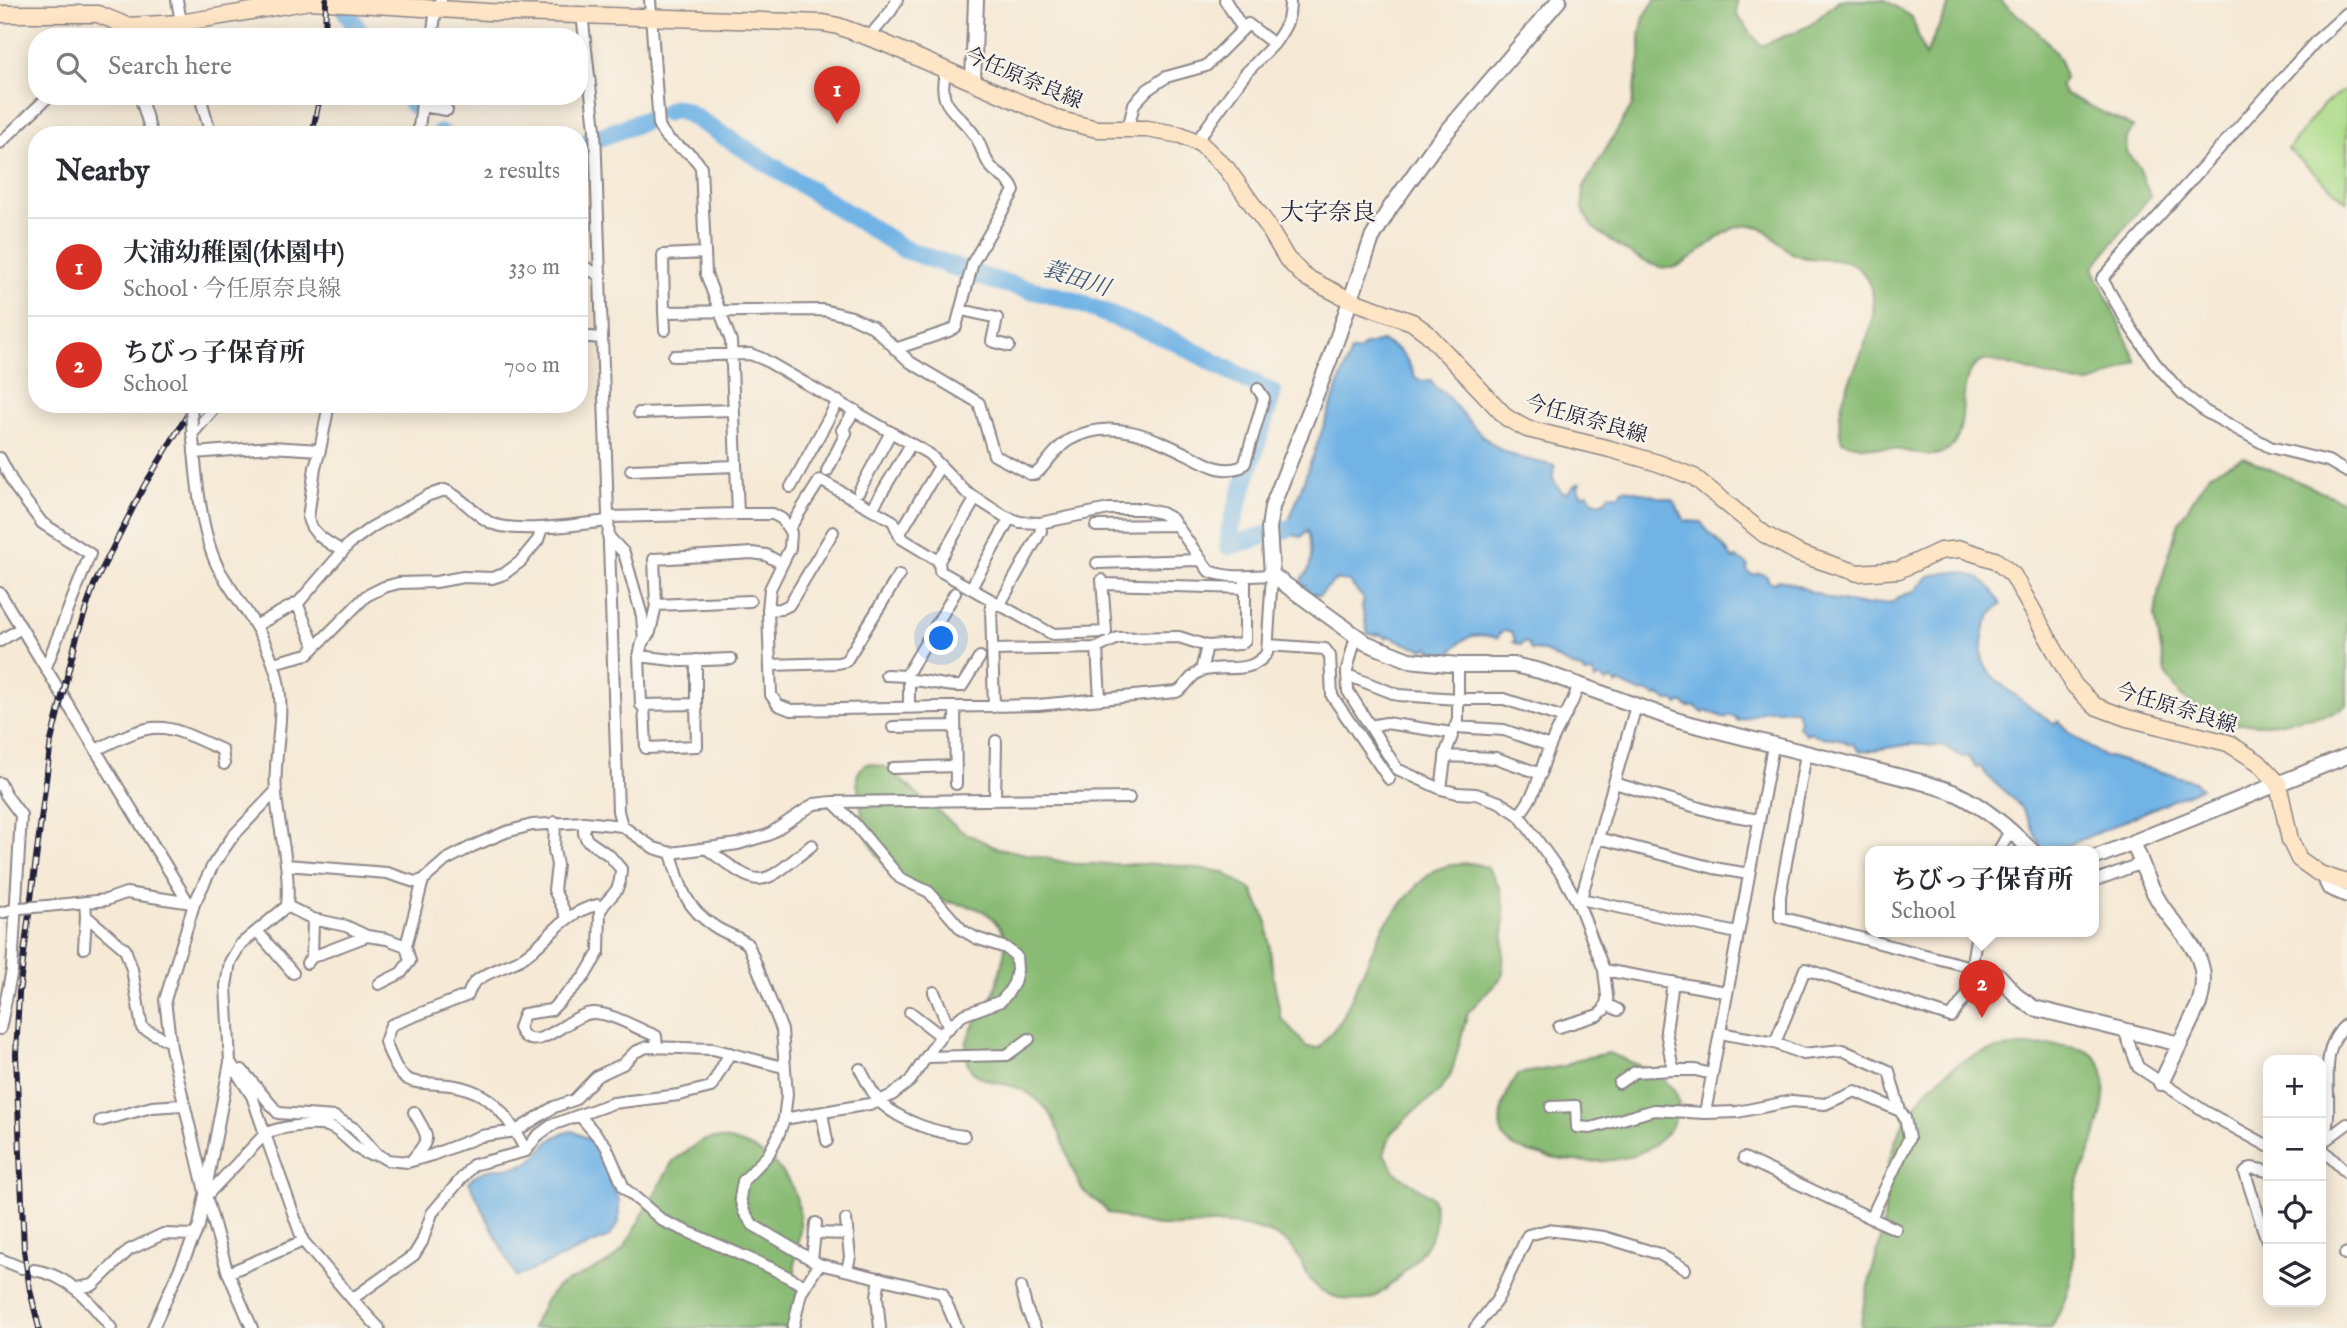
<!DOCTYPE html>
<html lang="en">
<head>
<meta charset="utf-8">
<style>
  body { margin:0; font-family:"IM FELL English","Noto Serif JP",serif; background:#f2f2f3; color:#2b2b33 }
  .controls { position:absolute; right:21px; bottom:21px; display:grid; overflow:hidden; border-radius:14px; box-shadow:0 4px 18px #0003 }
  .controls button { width:63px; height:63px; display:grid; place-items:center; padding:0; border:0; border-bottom:2px solid #e1e1e2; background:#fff; color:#2b2b33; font:35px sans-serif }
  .you { position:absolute; left:942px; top:639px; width:24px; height:24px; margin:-18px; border:5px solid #fff; border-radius:50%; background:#1a73e8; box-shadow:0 0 0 10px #1a73e833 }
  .badge { display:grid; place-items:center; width:46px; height:46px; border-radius:50%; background:#d93025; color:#fff; font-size:23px; font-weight:700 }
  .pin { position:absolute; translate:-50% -58px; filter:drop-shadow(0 2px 4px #0008) }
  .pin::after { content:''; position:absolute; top:37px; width:24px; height:21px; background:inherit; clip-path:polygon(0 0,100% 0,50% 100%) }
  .popup { position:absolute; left:1865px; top:846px; width:234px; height:91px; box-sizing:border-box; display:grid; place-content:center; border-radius:14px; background:#fff; filter:drop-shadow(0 2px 5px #0005); font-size:23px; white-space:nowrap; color:#7c7c81 }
  .popup b { font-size:26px; color:#2b2b33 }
  .popup::after { content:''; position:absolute; left:50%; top:100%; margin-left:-14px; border:14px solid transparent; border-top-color:#fff }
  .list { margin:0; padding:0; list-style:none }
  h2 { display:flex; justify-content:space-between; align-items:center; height:91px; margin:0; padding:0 28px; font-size:30px }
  h2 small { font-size:23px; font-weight:400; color:#7c7c81 }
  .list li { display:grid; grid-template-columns:46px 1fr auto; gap:21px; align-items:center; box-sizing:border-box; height:98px; padding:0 28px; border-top:2px solid #e1e1e2 }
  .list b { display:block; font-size:26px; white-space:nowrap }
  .list p { margin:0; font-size:23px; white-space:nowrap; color:#7c7c81 }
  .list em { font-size:23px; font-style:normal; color:#7c7c81 }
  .icon { flex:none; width:38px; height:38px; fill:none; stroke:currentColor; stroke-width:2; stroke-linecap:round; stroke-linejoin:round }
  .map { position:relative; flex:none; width:2347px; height:1328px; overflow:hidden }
  .search { position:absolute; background:#fff; box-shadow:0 4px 18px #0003; left:28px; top:28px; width:560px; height:77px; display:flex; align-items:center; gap:18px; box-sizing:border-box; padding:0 24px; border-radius:28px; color:#7c7c81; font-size:26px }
  .panel { position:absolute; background:#fff; box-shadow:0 4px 18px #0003; left:28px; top:126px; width:560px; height:287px; border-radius:28px }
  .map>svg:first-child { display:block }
  .green { fill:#acdb88; stroke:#677e62; stroke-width:2 }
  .forest { fill:#89bb74; stroke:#566e58; stroke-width:2 }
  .water { fill:#71b3e5; stroke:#4a6a90; stroke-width:2 }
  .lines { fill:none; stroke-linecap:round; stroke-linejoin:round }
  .river { stroke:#71b3e5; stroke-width:19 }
  .minor-casing { stroke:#8c8688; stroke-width:14 }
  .tertiary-casing { stroke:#8c8688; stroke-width:18 }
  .secondary-casing { stroke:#8c8688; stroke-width:19 }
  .minor { stroke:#fff; stroke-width:10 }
  .tertiary { stroke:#fff; stroke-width:14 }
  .secondary { stroke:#fee5c5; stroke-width:16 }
  .rail-casing { stroke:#22223b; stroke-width:6 }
  .rail { stroke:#f7f3e8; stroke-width:3.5; stroke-dasharray:10; stroke-linecap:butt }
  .minor-bridge-casing { stroke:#8c8688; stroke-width:14; stroke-linecap:butt }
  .minor-bridge { stroke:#fff; stroke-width:10 }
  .labels { text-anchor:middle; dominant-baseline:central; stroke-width:5; stroke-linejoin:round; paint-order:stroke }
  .street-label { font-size:21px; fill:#22223b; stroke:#f7f3e8 }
  .water-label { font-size:23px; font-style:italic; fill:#3e5576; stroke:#f7f3e8 }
  .quarter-label { font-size:24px; fill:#22223b; stroke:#f7f3e8 }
</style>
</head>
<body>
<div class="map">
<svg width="2347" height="1328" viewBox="0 0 2347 1328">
  <rect width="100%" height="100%" fill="#f7f3e8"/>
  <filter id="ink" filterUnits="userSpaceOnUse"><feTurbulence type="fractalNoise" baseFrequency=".0143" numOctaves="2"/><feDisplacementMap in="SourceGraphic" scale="14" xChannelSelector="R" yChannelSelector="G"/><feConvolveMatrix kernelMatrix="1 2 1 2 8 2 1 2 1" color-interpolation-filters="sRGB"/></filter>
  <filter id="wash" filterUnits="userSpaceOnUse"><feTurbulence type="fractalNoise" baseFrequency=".00686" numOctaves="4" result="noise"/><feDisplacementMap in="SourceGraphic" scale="28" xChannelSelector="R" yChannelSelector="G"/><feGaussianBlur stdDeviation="1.57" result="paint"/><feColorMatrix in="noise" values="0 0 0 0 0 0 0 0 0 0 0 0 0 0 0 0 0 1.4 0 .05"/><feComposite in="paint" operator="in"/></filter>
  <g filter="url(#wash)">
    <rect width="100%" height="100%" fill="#f6e9d6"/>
    <path class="green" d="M2347,88V202L2288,149L2323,105Z"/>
    <path class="forest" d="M1655,0H1737V15L1761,46L1809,26L1839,0H1885L1912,17L1925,56L1949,5L1954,0H1999C2024,21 2062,44 2065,79L2060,86L2065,94L2133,127L2127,138L2126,152L2139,167L2150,196L2093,268L2137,362C2125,368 2100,382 2088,383C2064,385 1996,357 1983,361C1949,372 1977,441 1942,453C1927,459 1910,451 1895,449C1877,447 1859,448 1842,441C1825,388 1895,331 1867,279C1852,250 1821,265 1796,255C1773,246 1770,218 1737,227C1717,233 1687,268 1670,268C1647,269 1612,241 1592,227L1583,209V188L1632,105L1640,57V34L1644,17Z
      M2243,457L2347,503V705L2331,714L2270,724H2233L2206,714L2181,696L2165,673L2155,616L2159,588L2179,522L2209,474Z
      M868,763L887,768L961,831L997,848L1074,864H1170L1222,872L1252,890L1267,922L1273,976L1281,1018L1307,1047L1319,1048L1342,1019L1383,927L1417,885L1435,870L1453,864L1471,863L1487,867L1500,888L1504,911L1503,976L1468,1012L1451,1075L1437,1094L1413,1112L1391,1133L1384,1154L1395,1172L1432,1197C1435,1208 1437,1218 1434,1229C1430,1248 1388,1292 1370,1299C1359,1303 1339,1299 1328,1294C1305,1283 1307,1267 1293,1249C1285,1238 1268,1232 1256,1229C1218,1218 1196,1228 1160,1226C1142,1225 1125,1217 1108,1213C1099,1199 1088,1198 1082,1189C1061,1154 1064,1112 1025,1091C1008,1081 972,1085 967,1061C961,1035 979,1018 991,999C996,990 1008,946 1005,937C1004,932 994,920 990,916C978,905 955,904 939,900C906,892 877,863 865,831C862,821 862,809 860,799C858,784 851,773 868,763Z
      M2057,1045C2071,1047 2092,1048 2100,1063C2112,1087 2097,1134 2088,1158C2083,1170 2077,1180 2075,1193C2072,1210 2075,1229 2074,1247C2074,1277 2067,1303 2050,1328H1861C1861,1300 1878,1258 1883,1228C1887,1202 1884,1173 1893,1148C1906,1106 1944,1064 1987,1051C2009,1045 2034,1046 2057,1045Z
      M1608,1053C1631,1062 1688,1080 1677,1113C1660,1169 1578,1168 1533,1153C1523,1150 1511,1148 1505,1139C1493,1121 1507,1089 1518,1074L1565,1066L1579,1059Z
      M713,1138C760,1141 801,1175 800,1225C800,1237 796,1250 795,1263C794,1284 801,1306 797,1328H532L545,1301L558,1286L608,1263L624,1248L673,1161L702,1141Z"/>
    <path class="water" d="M1381,341C1403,350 1406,356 1415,377L1422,381L1431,380L1436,388L1443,392C1463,413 1484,445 1512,455C1526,460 1541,462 1555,466C1550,477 1554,483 1562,492L1567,493L1576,484L1580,483L1578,488L1582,495L1588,493L1593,501L1600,503L1606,500L1609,494L1620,496L1623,489C1641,491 1656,497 1673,500L1685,521L1701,522C1710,537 1725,543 1732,559L1737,558L1748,565L1747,570L1750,574L1755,575L1759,573L1767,576L1768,580L1773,583L1779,580L1788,582L1830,599L1865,605L1893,602L1898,597L1915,591L1929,576L1952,572L1965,573L1980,579L1992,589L2001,605C1991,612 1986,620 1984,632C1981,644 1980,658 1987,669C1995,683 2040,714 2055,724L2058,721L2070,733L2102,755L2194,781L2201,788L2053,852H2043C2035,836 2028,813 2015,801C2003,789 1988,780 1980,766L1976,767L1968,756L1962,757L1947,747L1913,744L1860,752L1852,743L1849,744C1833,733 1821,742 1810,732L1806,734L1798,725L1800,721L1797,710H1766L1738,721L1735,717L1729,715L1725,718L1706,710L1703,713L1696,707H1688L1682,702L1678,705L1675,701H1668L1659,695L1656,697L1647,691L1642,693L1620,683L1616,685L1612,679L1607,682L1601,677L1595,680L1593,673L1585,674L1583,670C1577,669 1549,655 1545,651L1531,650L1528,643L1523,642L1521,645L1513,642L1515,639L1511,631H1504L1499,634L1498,638C1477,632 1461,635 1450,655L1431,650L1429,647L1425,649L1406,644L1390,636L1386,638L1383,635L1368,634L1362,607L1364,599L1349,582L1335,580L1319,596L1313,593L1308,594L1306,586H1301L1303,576L1306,575C1314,560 1311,547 1308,531L1301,537L1286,532L1274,539V530L1288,524L1351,351H1359L1363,346Z
      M572,1131L597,1143L604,1155L612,1186L619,1200V1223L609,1237L516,1277L469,1182C485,1163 504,1172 525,1164C544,1157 541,1137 572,1131Z"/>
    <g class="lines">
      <path class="river" d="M346,11L362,37
        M407,96L414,105
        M667,112L675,108L686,112L904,249L992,280L1072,300L1174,341L1272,393L1230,530L1229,546L1286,529
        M440,134L444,135
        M600,137L649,119
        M579,153L588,142"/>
    </g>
  </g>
  <g filter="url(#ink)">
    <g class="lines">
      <defs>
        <path id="minor" d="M177,0L184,37
          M650,0L659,126C670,149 689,146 701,167L706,274L731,341L738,514
          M1225,0L1243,29
          M2347,13L2317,40L2102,279L2129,325L2155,363L2182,393L2206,412L2270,447L2328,461L2347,472
          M582,14L595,129L618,811L622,826
          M121,37H122
          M432,37L436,9L441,0
          M869,37L891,11L897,0
          M140,96L152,135
          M200,96L211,135
          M422,106L447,110
          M1128,129L1134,104L1147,90L1166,77L1206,66L1248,24L1274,44C1286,27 1290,21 1290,0
          M418,135L423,96
          M1196,142L1245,74L1274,44
          M0,143L49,96
          M705,253L663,255L664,312L823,310L852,317L873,327L910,362L979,403L994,455L1030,474H1035L1040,470C1049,460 1059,445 1071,439C1114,416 1156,439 1195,458C1211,466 1223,473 1241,467L1245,463L1264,398L1258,389
          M579,264L601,276
          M962,310L997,318L992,341L1009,346
          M664,312L665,330
          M579,336L601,338
          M895,349L949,331L956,327L973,262L1014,191C1010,179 1000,177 992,168C985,161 982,148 977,139C959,109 935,111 946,69
          M639,413L733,410
          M192,426C195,465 200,537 220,571C239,603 260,626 273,663C290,710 272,749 276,795C279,831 291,869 287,906L240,945L230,962L226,986L230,1062L252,1096L265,1134C278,1127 316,1122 330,1127C347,1133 358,1158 377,1154
          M192,434L218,404
          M320,450L315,467L308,518C311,534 329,543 342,551
          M194,453L271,447L320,450L329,404
          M0,458L15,487L42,523L90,554L46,667
          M631,470L736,466
          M827,471L846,433L842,430L855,410
          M791,487L838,401
          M859,491L891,432
          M872,509L911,444
          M608,517L738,514H773L782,519L791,533L790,548L770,589L768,610L771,695L778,705L791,710L1038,705L1176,692C1187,688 1189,675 1201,671C1225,664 1250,676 1267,653L1272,575C1251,576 1229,579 1209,571L1172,519L1161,513L1143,509H1109L1040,523L1020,522L1004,516L966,492L929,454L763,359L750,354L674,356
          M1096,526L1176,525
          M789,529L820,480L893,521L901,538L939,561L940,571L1052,634L1106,632L1102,580
          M899,535L940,466
          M608,536L624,553L642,616L644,640
          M939,561L976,498
          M1097,563L1200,560
          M1103,584L1245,588
          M971,588L1010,518
          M0,593L188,902
          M750,601L656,605L654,559L752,553L766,555L781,563
          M297,603L315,647
          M768,610L781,609L789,605L833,532
          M257,625L299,602L350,543L372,527L429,495L445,490C462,497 473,513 489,522C512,535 581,524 608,521
          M1356,636L1347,670L1348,691L1397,769L1441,789
          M0,641L21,628
          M1268,645L1325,649L1330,656L1332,696L1389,779
          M1097,648L1100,699
          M992,650L1097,648L1118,638L1179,637L1207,646
          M639,656L681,661L731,659
          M273,663L308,654L366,596L384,587L399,583L436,582L463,577L492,578L504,574L520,562L538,540L542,528
          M770,665L838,663L846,661L899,575
          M1458,665V720L1446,752L1441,789L1457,793L1476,794L1499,802L1519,815L1563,876L1579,905L1604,970L1726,992
          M1201,671L1207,646L1240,644L1245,640V583
          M886,675L906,676L909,680V708
          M1347,675L1398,695L1458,699H1504L1564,718
          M906,676L955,593
          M909,680C929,680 942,687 962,686L980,657
          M696,704V660
          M644,705L646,748L697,746L696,704L641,705L639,656L642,643L650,632L656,605
          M994,707L991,607L1000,604L1041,531L1040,523
          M955,708L956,784
          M1370,726L1386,723L1452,733
          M893,727L955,726
          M1455,727L1504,730L1550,746
          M96,750C158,719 161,722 222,750L224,764
          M1806,754L1780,896V917L1971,967
          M1445,756L1496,758L1541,774
          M893,768L956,766
          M0,783L6,795L21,815L12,970L0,1029
          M1614,783L1717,813L1759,820
          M995,800L996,741
          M833,802L1129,798
          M1519,815C1540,789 1538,774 1550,746C1558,725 1573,707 1578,686
          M555,822L554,850L557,865L554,890L567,917
          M584,822V833L587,840L610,856L621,869C620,897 611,891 600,911L599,952L584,977L551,1010L524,1014L519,1028C534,1061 570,1012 594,1013C615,1014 637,1029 656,1036L657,1047
          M1598,838L1714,868L1749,874
          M707,849C763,890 758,889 812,845
          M1998,852L2010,831
          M671,853C680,885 684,907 714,926C725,934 737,936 748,944L782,1030L787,1095L784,1119L778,1136L768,1155L743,1181L740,1198L744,1212L753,1225L819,1264L942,1293L957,1328
          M286,865L387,873L415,882L423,880L446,860L473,846L506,832L532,825L584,822L622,826L654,848L671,853L738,844L768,835L814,804L833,802L854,823L900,878L929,892L962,930L976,938L1006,948L1016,956L1017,970L1014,983L1008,993L1001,1001L963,1015L944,1031L910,1081L892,1095L875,1103L784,1119
          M2326,876L2325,883L2328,889L2347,897
          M2094,881L2142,863
          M1581,899L1737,933
          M85,903L86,916L125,949L132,969L142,1028L169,1041
          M1579,905L1636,706
          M47,906L106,900L126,893L192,903
          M287,906L313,919L312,957L307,963
          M0,913L20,908
          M313,919L346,926L367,936
          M257,931L293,973
          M84,948L86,916
          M312,957L367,936L387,939L406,946
          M1604,970L1608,1005L1618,1010
          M1673,982L1666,1031L1673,1070H1695L1712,1074
          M379,984L401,973L410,961L406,946L423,880
          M934,992L949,1028
          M910,1012L941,1036
          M1559,1027L1598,1015L1604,1010L1607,1000
          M2124,1030L2138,1067L2206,1112L2268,1146
          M1720,1033L1775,1043L1805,969L1951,1017L1967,995L1977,932
          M1775,1043L1803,1054L1842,1050L1889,1071L1900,1111L1905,1118L1909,1138L1871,1218L1896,1229
          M926,1057L1007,1055L1029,1039
          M860,1069C866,1080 872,1094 881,1103C902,1122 937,1133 964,1136
          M242,1070L278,1113L335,1117L355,1129L377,1154L387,1160L408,1162L432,1155L481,1136L516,1131L554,1107L574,1100L597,1076L623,1064L635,1052L647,1047L713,1049L783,1067
          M1619,1083L1635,1072L1673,1070
          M1551,1107L1576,1106L1577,1127L1591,1128L1654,1110L1705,1113L1737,1112L1792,1101L1825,1104L1855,1091L1900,1111
          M822,1113L827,1141
          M1705,1113L1773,746
          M580,1116L606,1146L624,1188L663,1221L771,1268L805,1286
          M100,1121L152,1107L183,1105
          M2323,1142L2347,1124
          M2321,1145C2340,1108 2311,1053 2347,1024
          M2321,1148L2347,1173
          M526,1151C505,1110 487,1086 438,1084C425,1083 411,1084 402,1075C394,1068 390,1052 385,1042L391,1025L468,995C470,989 472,984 476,981C490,970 507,967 521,959C550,940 560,914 597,905L602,907
          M1744,1158L1871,1218
          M412,1160C432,1136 429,1139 414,1112
          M2268,1171L2251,1168L2245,1173L2268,1244
          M206,1196L265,1134L303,1241L352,1299
          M846,1220L850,1257L847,1270
          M815,1233L848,1234
          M2345,1254L2347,1253
          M0,1259L22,1268
          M812,1260L816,1223
          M34,1270C69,1275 90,1301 111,1328
          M228,1273L303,1241
          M880,1278L877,1296L880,1328
          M1021,1287L1027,1310L1035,1328
          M76,1288L93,1285L129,1250L163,1234L195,1235
          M153,1328L199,1226L230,1062
          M252,1328L227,1270L206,1196L171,1048L165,1000L194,904L213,865L233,836L275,792
          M379,1328L352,1299L414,1255L422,1242L432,1213L473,1165L526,1151L537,1136L552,1125L613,1103L679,1095L711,1087L730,1053
          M793,1328L801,1293L819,1264
          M1475,1328L1497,1300L1528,1235L1548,1230L1604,1237L1659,1254L1685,1269"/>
        <path id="tertiary" d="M1559,0L1433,148L1390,208L1372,238L1330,359L1272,507L1269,528L1272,575L1366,643L1409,660L1458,665H1514L1540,671L1679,721L1925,783C1936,787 1947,789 1957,794C1985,807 2012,831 2033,852
          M973,81L976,0
          M2133,842C2141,860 2147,881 2157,898C2179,937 2215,952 2199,1004L2161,1083
          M2094,858L2347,756
          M1971,967L1999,976L2018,997L2034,1008L2180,1044"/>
        <path id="secondary" d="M0,14H98L127,26L180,23L310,1L488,12L823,23L838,26L884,43L1060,120L1097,129H1147L1181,135L1201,144L1227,169L1265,222L1287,259L1305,277L1350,300L1412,322L1427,333L1507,418L1527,429L1610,449L1658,463L1694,477L1764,534L1800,554L1858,573L1899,570L1940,551L1961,549L1995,560L2013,575L2074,685L2095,706L2127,718L2228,743L2258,762L2278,783L2290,840L2299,859L2320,874L2347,883"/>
      </defs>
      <use href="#minor" class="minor-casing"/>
      <use href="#tertiary" class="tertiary-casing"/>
      <use href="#secondary" class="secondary-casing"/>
      <use href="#minor" class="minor"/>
      <use href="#tertiary" class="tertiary"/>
      <use href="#secondary" class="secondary"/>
      <defs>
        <path id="rail" d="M325,37L326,0
          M312,135L320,96
          M39,1328L30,1290L24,1250L16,1055L19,993L51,741L77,636L94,585L144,486L194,404"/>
      </defs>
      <use href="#rail" class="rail-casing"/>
      <use href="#rail" class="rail"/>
      <defs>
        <path id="minor-bridge" d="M191,404L192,426
          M20,908L47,906"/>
      </defs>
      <use href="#minor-bridge" class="minor-bridge-casing"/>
      <use href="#minor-bridge" class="minor-bridge"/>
    </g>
  </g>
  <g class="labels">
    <g class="street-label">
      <text transform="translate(1023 79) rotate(23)">今任原奈良線</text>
      <text transform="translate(1586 420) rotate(16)">今任原奈良線</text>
      <text transform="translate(2176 709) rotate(17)">今任原奈良線</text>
    </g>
    <g class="water-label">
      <text transform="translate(1076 279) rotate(18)">蓑田川</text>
    </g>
    <g class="quarter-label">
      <text x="1328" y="213">大字奈良</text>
    </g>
  </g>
</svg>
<div class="controls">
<button>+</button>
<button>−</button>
<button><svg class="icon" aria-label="locate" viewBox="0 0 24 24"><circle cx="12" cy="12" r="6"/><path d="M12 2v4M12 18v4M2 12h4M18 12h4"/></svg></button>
<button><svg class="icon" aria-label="layers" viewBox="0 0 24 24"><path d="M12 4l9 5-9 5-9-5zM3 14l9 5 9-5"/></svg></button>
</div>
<div class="you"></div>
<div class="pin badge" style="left:837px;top:124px">1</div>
<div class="pin badge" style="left:1982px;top:1018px">2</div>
<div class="popup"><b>ちびっ子保育所</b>School</div>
<div class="search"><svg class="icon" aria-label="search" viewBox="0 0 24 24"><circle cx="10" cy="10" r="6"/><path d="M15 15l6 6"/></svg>Search here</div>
<section class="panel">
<h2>Nearby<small>2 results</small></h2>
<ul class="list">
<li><span class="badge">1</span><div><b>大浦幼稚園(休園中)</b><p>School · 今任原奈良線</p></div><em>330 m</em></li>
<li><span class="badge">2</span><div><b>ちびっ子保育所</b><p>School</p></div><em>700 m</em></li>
</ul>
</section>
</div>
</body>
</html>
